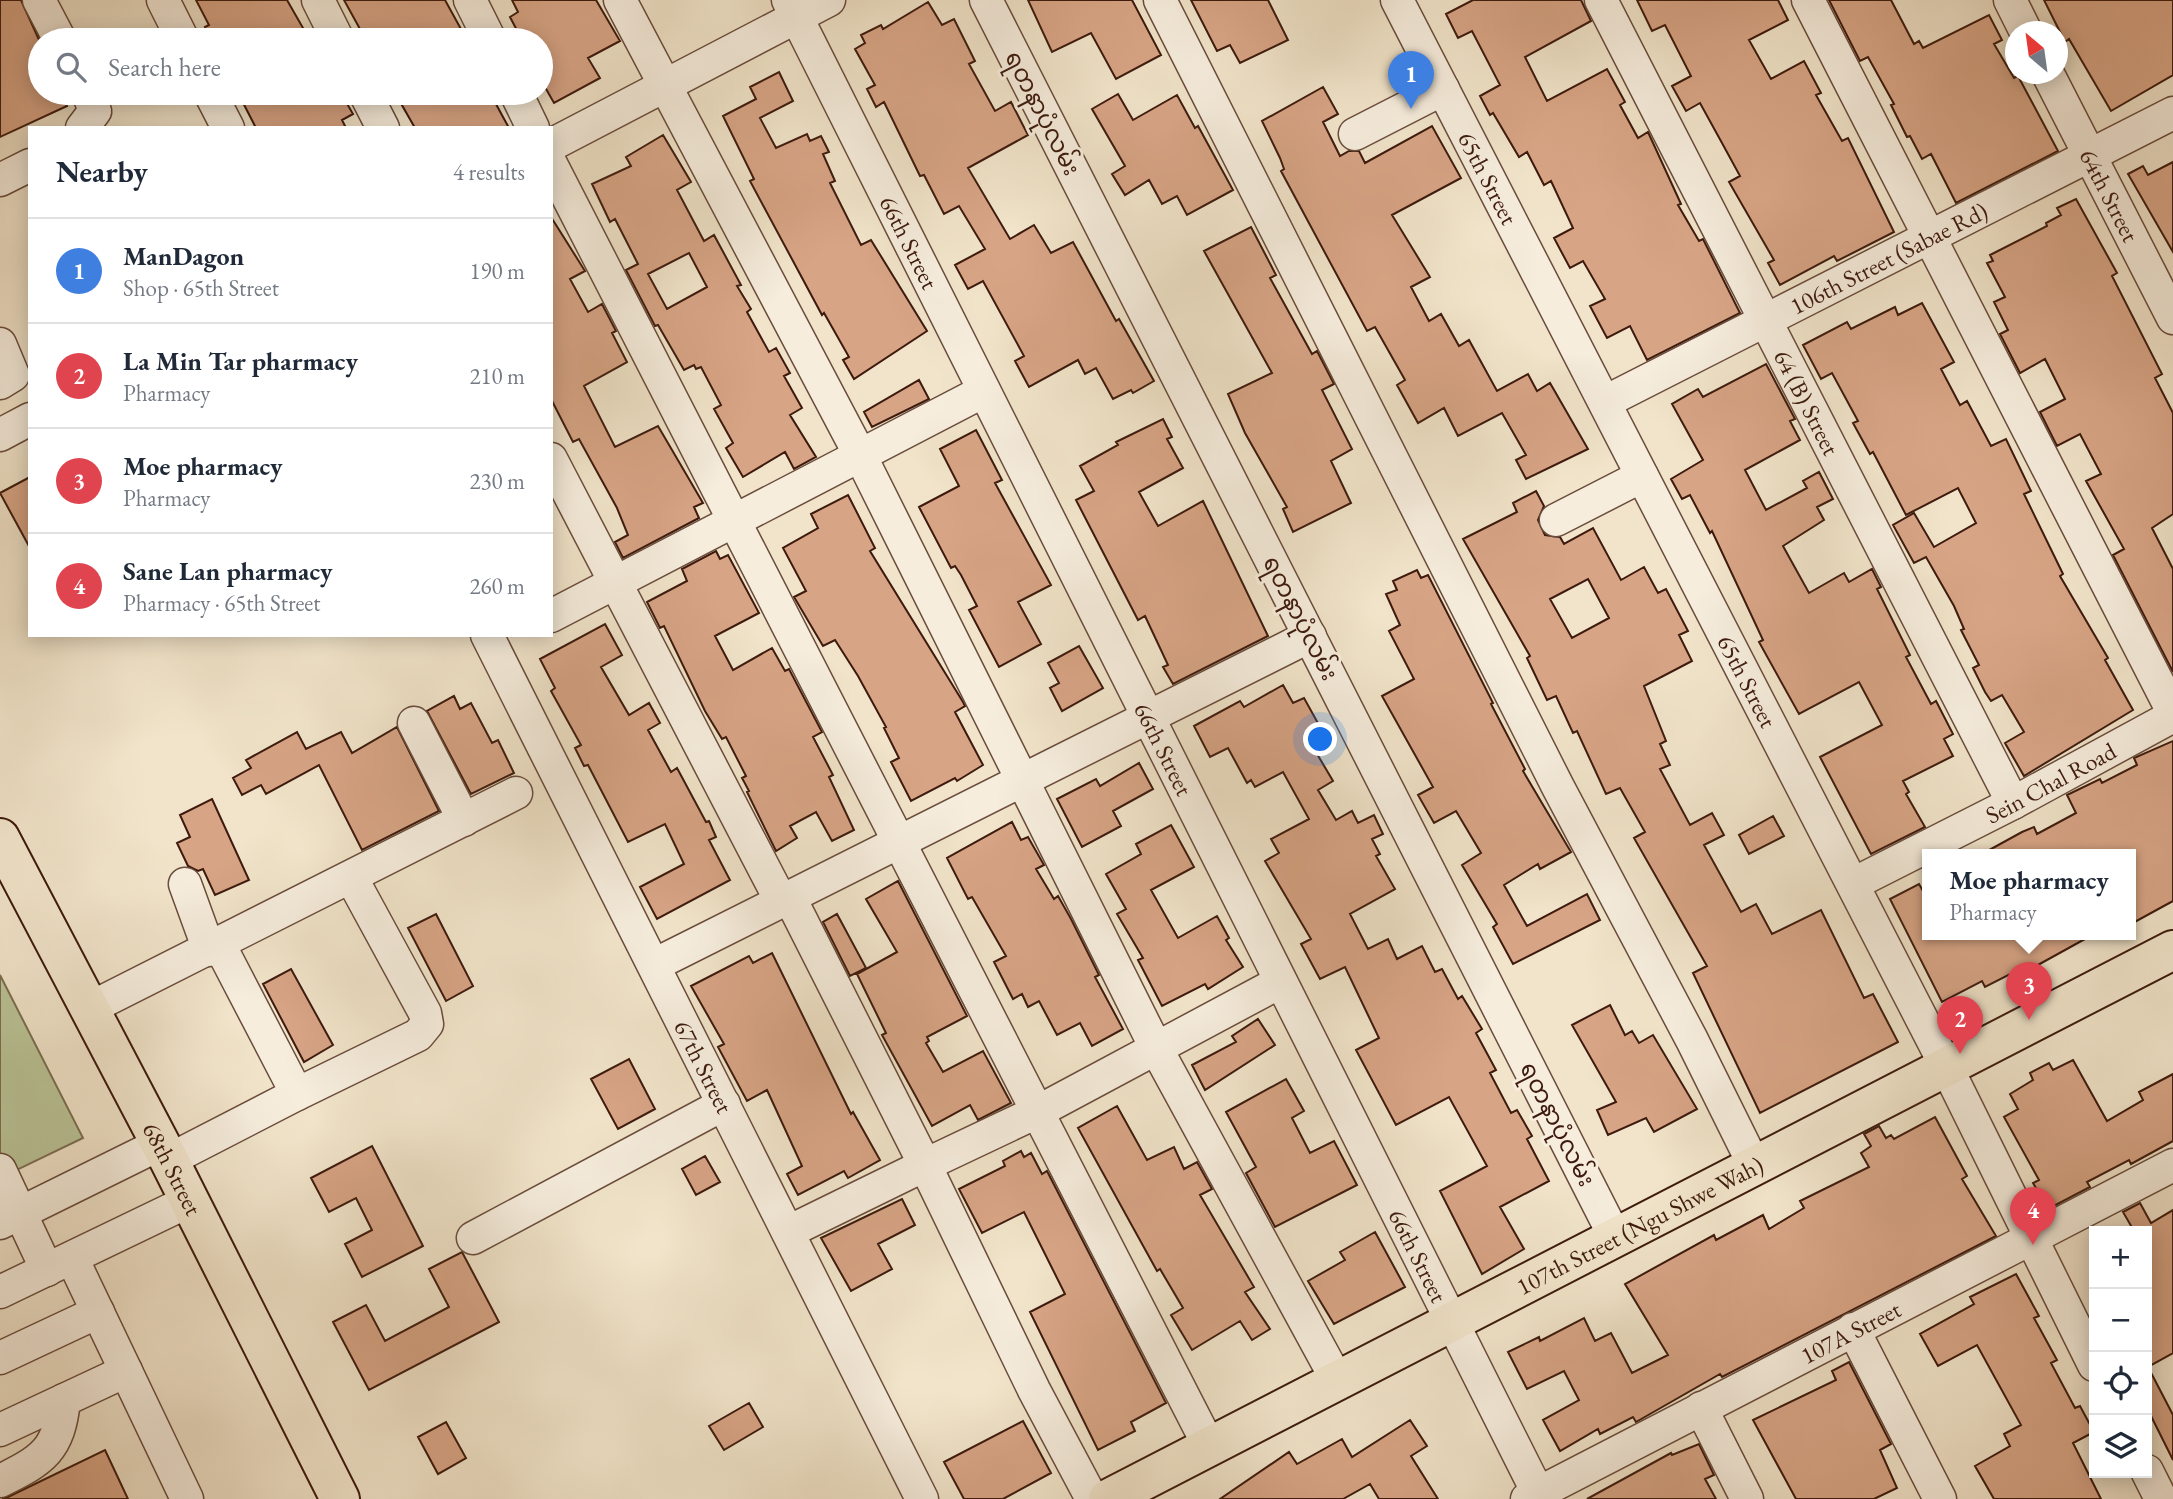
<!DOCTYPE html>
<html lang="en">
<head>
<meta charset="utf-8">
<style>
  body { margin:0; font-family:"EB Garamond","Noto Sans Myanmar",serif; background:#f2f2f3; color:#1f2937 }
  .controls { position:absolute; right:21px; bottom:21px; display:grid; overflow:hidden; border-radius:0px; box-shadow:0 4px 18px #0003 }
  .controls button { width:63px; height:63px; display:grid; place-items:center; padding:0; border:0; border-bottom:2px solid #e0e1e3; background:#fff; color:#1f2937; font:35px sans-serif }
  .compass { position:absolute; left:2005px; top:21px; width:63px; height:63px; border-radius:50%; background:#fff; box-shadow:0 4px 18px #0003; rotate:331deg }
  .you { position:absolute; left:1321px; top:740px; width:24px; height:24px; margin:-18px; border:5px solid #fff; border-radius:50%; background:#1a73e8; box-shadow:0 0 0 10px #1a73e833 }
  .badge { display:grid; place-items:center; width:46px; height:46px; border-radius:50%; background:#d93025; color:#fff; font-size:23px; font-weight:700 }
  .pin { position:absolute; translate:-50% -58px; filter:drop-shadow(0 2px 4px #0008) }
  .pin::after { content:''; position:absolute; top:37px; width:24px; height:21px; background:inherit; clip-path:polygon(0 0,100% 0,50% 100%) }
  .popup { position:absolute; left:1922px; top:849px; width:214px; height:91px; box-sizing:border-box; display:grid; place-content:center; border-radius:0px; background:#fff; filter:drop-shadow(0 2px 5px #0005); font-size:23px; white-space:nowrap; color:#747a83 }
  .popup b { font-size:26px; color:#1f2937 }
  .popup::after { content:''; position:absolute; left:50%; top:100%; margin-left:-14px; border:14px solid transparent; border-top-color:#fff }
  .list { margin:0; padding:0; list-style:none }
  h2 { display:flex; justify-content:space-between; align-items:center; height:91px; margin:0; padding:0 28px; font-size:30px }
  h2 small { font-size:23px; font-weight:400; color:#747a83 }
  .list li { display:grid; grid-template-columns:46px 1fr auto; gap:21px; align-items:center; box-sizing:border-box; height:105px; padding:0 28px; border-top:2px solid #e0e1e3 }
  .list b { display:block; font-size:26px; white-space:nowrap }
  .list p { margin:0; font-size:23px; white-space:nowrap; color:#747a83 }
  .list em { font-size:23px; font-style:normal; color:#747a83 }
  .icon { flex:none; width:38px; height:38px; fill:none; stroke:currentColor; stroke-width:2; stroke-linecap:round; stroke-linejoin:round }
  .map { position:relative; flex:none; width:2173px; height:1499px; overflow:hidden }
  .search { position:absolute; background:#fff; box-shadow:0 4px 18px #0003; left:28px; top:28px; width:525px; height:77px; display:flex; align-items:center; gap:18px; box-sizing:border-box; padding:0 24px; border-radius:38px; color:#747a83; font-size:26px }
  .panel { position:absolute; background:#fff; box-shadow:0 4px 18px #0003; left:28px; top:126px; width:525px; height:511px; border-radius:0px }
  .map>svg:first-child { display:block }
  .green { fill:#bac497; stroke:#7c6f52; stroke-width:2 }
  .building { fill:#d7a485; stroke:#3d1a0d; stroke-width:2; fill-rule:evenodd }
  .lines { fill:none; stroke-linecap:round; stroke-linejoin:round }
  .minor-casing { stroke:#6a4c3c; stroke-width:35 }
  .major-casing { stroke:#3d1a0d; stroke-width:42 }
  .minor { stroke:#f6eddd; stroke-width:32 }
  .major { stroke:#f1e4ca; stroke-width:38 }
  .labels { text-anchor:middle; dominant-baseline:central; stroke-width:6; stroke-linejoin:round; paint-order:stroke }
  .street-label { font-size:24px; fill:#3d1a0d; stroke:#f6eddd }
</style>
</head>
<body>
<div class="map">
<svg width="2173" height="1499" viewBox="0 0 2173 1499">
  <rect width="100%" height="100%" fill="#f1e4ca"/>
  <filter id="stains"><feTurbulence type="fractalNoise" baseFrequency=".00286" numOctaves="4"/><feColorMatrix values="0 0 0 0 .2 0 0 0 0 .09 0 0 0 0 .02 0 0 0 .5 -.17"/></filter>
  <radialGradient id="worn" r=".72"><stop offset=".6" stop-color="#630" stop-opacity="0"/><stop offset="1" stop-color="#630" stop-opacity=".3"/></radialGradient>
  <path class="green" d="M0,975L83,1138L0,1178Z"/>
  <path class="building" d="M0,0H21L40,42V93H59L67,106L0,137Z
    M196,0H287L307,35L297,40H212L205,27L209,25Z
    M344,0H445L467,40H366Z
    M512,0H596L620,41L588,58L600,78L554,103L541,80V40H522L510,17L518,12Z
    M1028,0H1132L1161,55L1116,79L1091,33L1052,52Z
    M1191,0H1268L1288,40L1240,63L1230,45L1217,51Z
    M1473,0H1581L1591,21L1525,57L1547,101L1607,69L1625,102L1620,105L1638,138L1648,132L1681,204L1678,205L1699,241L1703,239L1740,313L1647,360L1630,326L1607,338L1590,306L1605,299L1583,261L1570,268L1554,238L1573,228L1551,181L1544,185L1527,152L1519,157L1493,113L1490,115L1480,96L1500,85L1472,31L1458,38L1446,14Z
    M1637,0H1778L1788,20L1749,40L1771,79L1804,61L1821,93L1816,95L1842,141L1848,138L1894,232L1837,261L1834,256L1780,285L1768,263L1774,260L1729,182L1740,176L1722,143L1700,103L1686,111L1672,86L1691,76L1665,25L1652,31Z
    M1829,0H1891L1914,44L1919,41L1923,48L1989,15L2002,40L1994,44L2014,78L2018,76L2058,151L1956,203L1931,154L1922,159L1910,136L1907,137L1891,105L1894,104L1868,57L1860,61Z
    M2044,0H2173V75L2111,111L2069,39L2065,42Z
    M928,2L942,25L954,19L975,61L969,64L995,111L1011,102L1028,135L968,168L1010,239L1034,225L1051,253L1073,242L1116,321L1119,319L1154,381L1133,393L1131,390L1113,399L1096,368L1085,374L1078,360L1029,387L1015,361L1024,356L983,281L968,289L955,265L985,249L959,206L944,214L924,175L920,176L884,102L876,107L867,89L875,85L855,49L865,43L861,35L881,25L883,29Z
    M779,72L793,101L760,118L776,148L807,134L810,141L821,136L829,152L823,154L835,181L830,183L861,245L871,240L927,331L854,379L843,360L849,357L824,313L822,315L750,181L754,179L723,116L756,99L750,87Z
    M1323,87L1338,114L1323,122L1340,156L1349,151H1359L1365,163L1432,126L1461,178L1392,215L1430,277L1411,287L1429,321L1441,314L1459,346L1469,340L1497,391L1528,374L1537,391L1550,383L1588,449L1526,479L1516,460L1526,455L1502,413L1458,436L1444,408L1418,423L1397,385L1405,380L1375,327L1367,331L1281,171L1284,169L1280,158L1262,121Z
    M238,93H341L353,114L342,120L346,128H256Z
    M395,93H490L509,128H415Z
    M1118,94L1133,120L1177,95L1195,128L1198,126L1233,190L1187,215L1177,196L1162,204L1149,180L1125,195L1112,174L1125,166L1092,109Z
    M663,135L691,182L677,190L704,241L714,235L741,285L737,286L751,309L747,312L769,352L776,348L790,373L784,376L802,408L790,415L816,457L794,469L785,452L743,477L726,448L733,443L714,409L721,405L701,367L696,369L694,365L684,370L658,325L655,326L626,270L638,264L615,219L610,222L592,184L631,166L626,157ZM689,253L707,287L667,309L648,274Z
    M2173,162V252L2128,174L2143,166L2148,175Z
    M2076,199L2117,273L2112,276L2162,374L2155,378L2173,413V514L2152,528L2173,569V672L2113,555L2124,549L2086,481L2101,474L2080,434L2057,446L2040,412L2065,399L2045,359L2020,373L2000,334L2008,330L1994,302L2005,297L1987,263L1993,261L1990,255L2047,226L2046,223L2061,215L2057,208Z
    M551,217L585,271L570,279L588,312L602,304L616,331L612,333L627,362L584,386L615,447L658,426L703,503L694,507L699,518L623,558L615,542L628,535L617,508L579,439L573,442L551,399Z
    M1251,227L1276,275L1270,278L1312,354L1317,351L1334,384L1322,390L1352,449L1331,461L1351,503L1293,532L1283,509L1287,507L1245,433L1228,394L1272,373L1204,251Z
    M1922,303L1954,362L1941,369L1960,405L1967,401L1991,446L2006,439L2031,491L2024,494L2063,574L2060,576L2108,658L2105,660L2133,710L2024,776L2005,743L2024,732L2002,695L1991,701L1985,692L1973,668L1979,665L1961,630L1964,629L1954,606L1926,557L1914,563L1893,525L1914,513L1934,547L1976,523L1958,488L1906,515L1873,452L1870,454L1853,423L1858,421L1832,373L1821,379L1803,345L1847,322L1851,329L1895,307L1898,315Z
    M1766,364L1795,419L1790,421L1800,440L1745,470L1766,510L1807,488L1803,481L1819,472L1833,499L1817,507L1824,520L1783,546L1809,593L1844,573L1849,582L1872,569L1881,587L1877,589L1910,655L1906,657L1931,704L1936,701L1953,734L1944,739L1953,756L1903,781L1909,792L1906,794L1925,827L1871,854L1820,757L1882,725L1859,682L1799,714L1759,642L1763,640L1712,531L1710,533L1690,495L1682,499L1671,479L1703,460L1672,404L1698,389L1703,397Z
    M919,380L929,399L872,427L864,412Z
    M1163,419L1172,437L1167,439L1183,468L1139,492L1158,526L1203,501L1268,636L1173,684L1163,667L1168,665L1145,616L1138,620L1076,500L1094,491L1080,466L1118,445L1116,442Z
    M976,430L1002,480L995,483L1051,585L1018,602L1041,644L999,667L969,610L977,606L961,575L955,566L951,568L919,507L959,486L940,449Z
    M30,477V548L0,493Z
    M1536,491L1544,506L1538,520L1545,535L1560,537L1564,544L1593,528L1621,580L1644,567L1658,593L1666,589L1688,631L1679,635L1692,661L1644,686L1666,741L1660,744L1670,765L1660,769L1690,825L1712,813L1724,835L1704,845L1741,912L1756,904L1772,934L1821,910L1864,998L1873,994L1898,1042L1760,1113L1693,973L1707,966L1634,838L1645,832L1620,788L1606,794L1577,731L1573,733L1556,696L1547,700L1527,658L1530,656L1463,539L1517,512L1513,503ZM1588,579L1609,618L1572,638L1550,599Z
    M848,495L875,548L870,551L963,702L965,706L955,712L983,765L957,781L955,778L911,801L891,762L899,758L884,728L886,727L858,676L835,640L823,646L794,597L806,591L783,548L818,528L811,514Z
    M716,551L720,559L728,555L759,613L715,636L733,670L772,648L785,671L789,669L822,732L813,737L833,775L829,777L854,830L832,841L816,812L790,826L797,838L776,851L747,792L749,791L742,778L746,776L726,737L722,739L705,711L664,626L660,628L647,602L687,581L682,569Z
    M1417,570L1421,578L1428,575L1493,703L1491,704L1525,769L1523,771L1571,852L1540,869L1538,864L1504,885L1527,926L1587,894L1600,920L1513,964L1493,927L1497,924L1462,865L1481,853L1456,811L1434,823L1418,795L1433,787L1382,696L1414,679L1389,631L1400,625L1386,594L1397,590L1393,581Z
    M605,624L622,655L601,667L629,715L649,703L660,723L648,730L671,772L677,768L706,822L709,821L716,837L709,840L730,880L657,919L640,887L684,864L665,824L628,842L588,765L584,766L575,748L581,745L551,691L555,688L540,659Z
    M1079,646L1103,688L1062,711L1050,688L1059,683L1048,663Z
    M1283,685L1293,703L1304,698L1324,734L1310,742L1333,781L1318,790L1336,820L1352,811L1358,823L1374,815L1383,834L1372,839L1380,854L1376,856L1395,889L1350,914L1368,949L1388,939L1397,959L1422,946L1435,972L1442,969L1458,999L1462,996L1482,1029L1476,1033L1496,1070L1490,1073L1511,1113L1517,1110L1532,1136L1527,1139L1549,1181L1500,1207L1524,1249L1482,1274L1440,1191L1487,1166L1449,1097L1396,1125L1356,1050L1379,1038L1345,967L1320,979L1301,944L1311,939L1265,861L1279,853L1271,839L1309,819L1283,772L1255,787L1251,780L1247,783L1228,748L1210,757L1194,726L1240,701L1244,707Z
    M454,696L460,709L471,703L492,743L498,740L514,773L471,794L427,711Z
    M397,727L439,811L362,850L319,765L266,794L261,785L242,795L233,778L251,768L246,760L297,732L306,749L341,732L352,753Z
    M2173,741V901L2131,924V854H1982L2022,832L2034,827L2037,834L2076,813L2067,795L2100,779L2102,783L2137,765L2134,758Z
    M1139,763L1153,789L1113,811L1121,826L1082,847L1057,799L1096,779L1100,786Z
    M212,799L249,880L215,895L203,869L198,871L188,866L177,843L190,837L180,815Z
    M1773,816L1784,836L1749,854L1739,835Z
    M1012,822L1021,840L1028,837L1044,865L1036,869L1054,899L1058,896L1071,919L1099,975L1095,977L1123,1029L1092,1046L1080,1023L1057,1035L1039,1001L1028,1007L1022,994L1013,999L994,962L1006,956L972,897L968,899L947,858Z
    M1171,825L1194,867L1151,890L1178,938L1217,916L1229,938L1226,940L1243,967L1208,989L1205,984L1162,1006L1138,960L1143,958L1117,914L1126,909L1106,874L1141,854L1136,844Z
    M898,881L967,1016L927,1037L929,1041L926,1043L943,1072L983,1051L1011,1103L978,1120L970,1105L932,1126L882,1035L886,1033L857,974L897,952L866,899Z
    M1919,884L1928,900V934H2094L2027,971L2024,967L1985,987L1982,981L1942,1002L1890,899Z
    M436,914L473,986L446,1001L408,928Z
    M837,914L866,968L850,976L823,922Z
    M772,953L851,1114L853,1112L880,1160L848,1178L844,1171L798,1195L787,1174L802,1166L767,1090L747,1101L718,1047L724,1044L691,986L749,956L753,963Z
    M291,969L333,1045L304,1062L263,984Z
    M1610,1005L1625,1035L1632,1031L1639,1043L1653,1035L1697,1109L1654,1132L1646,1118L1608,1135L1597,1110L1616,1102L1572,1025Z
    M1258,1019L1275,1045L1205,1090L1192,1065L1236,1042L1232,1036Z
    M629,1059L655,1109L618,1129L591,1079Z
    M2073,1060L2107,1121L2143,1100L2139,1092L2173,1074V1141L2131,1164L2129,1160L2087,1182L2090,1187L2048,1209L2033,1183L2039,1180L2004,1117L2018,1109L2010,1094L2033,1080L2030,1073L2049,1063L2053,1070Z
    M1286,1079L1304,1111L1292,1118L1310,1153L1334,1141L1357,1185L1275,1227L1246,1173L1256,1167L1226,1112Z
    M1117,1106L1147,1160L1174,1147L1184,1169L1197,1162L1212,1189L1200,1195L1254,1287L1245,1292L1270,1329L1252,1340L1240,1321L1192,1350L1171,1315L1183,1308L1160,1269L1157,1271L1078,1128Z
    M1935,1117L1967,1176L1962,1179L1996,1236L1722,1377L1720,1374L1636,1422L1633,1417L1600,1434L1598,1429L1560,1451L1543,1420L1579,1400L1564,1371L1527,1389L1508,1352L1539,1337L1540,1341L1584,1318L1595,1341L1611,1333L1632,1373L1668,1355L1625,1284L1714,1235L1716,1240L1763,1215L1769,1229L1804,1208L1800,1201L1869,1167L1861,1153L1871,1146L1864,1134L1879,1126L1886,1138L1891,1135L1894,1139Z
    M372,1146L423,1246L362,1277L345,1244L372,1230L356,1198L329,1212L311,1178Z
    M1021,1151L1024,1157L1031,1153L1042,1174L1047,1171L1166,1403L1131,1422L1135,1431L1098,1450L1030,1312L1065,1294L1024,1212L982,1233L959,1189L1005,1166L1003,1161Z
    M705,1156L720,1182L696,1195L682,1169Z
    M902,1199L915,1225L878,1244L892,1269L851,1291L821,1238Z
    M2140,1203L2151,1223L2173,1210V1353L2148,1367L2173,1415V1460L2147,1408V1231H2134L2123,1212Z
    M1375,1232L1405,1287L1334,1324L1308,1281L1345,1260L1340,1252Z
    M462,1252L499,1322L369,1390L333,1322L366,1305L385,1341L449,1307L429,1269Z
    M2016,1274L2039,1316L2034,1318L2057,1360L2051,1363L2075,1408L2080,1406L2094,1432L2073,1443L2101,1499H1994L1975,1466L2010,1446L2004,1434L2021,1425L1977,1345L1938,1366L1920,1334L1974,1304L1970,1297Z
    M1849,1362L1891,1444L1880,1450L1897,1488L1874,1499H1796L1753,1420L1836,1380L1832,1371Z
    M749,1403L763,1427L724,1450L709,1426Z
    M1410,1420L1427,1446L1411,1456L1438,1499H1379L1370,1484L1343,1499H1220L1289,1452L1297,1464L1342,1439L1352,1457Z
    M1023,1421L1051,1473L1003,1499H964L944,1462Z
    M446,1422L466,1458L438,1474L418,1437Z
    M1699,1444L1714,1475L1705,1479L1716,1499H1587L1671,1453L1672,1455Z
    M105,1450L128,1499H2L8,1497Z"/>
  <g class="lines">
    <defs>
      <g id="minor">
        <path d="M39,0L60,40"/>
        <path d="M163,0L183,40"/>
        <path d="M318,0L338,40"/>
        <path d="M470,0L490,40"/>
        <path d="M620,0L860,455L1156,1048L1337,1380"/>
        <path id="s1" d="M788,0L1541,1499"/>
        <path d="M986,0L1615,1237"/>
        <path d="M1160,0L1558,787L1692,1040L1754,1165"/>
        <path id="s2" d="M1397,0L1946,1066L2094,1365"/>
        <path id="s3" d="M1601,0L2013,803"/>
        <path d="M1808,0L2173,712"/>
        <path d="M2010,0L2026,32"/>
        <path id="s4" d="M2048,74L2173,318"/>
        <path d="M210,93L228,128"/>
        <path d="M365,93L383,128"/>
        <path d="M516,93L533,128"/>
        <path d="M82,128L95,111L88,93"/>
        <path d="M1355,134L1443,89"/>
        <path d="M551,145L829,0"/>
        <path d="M551,164L1209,1446"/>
        <path d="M0,180L30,165"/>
        <path d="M0,344L13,375L0,383"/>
        <path id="s5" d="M1605,402L2173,113"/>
        <path d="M0,435L30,419"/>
        <path d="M551,459L781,901"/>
        <path d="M1556,520L1642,476"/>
        <path d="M551,616L984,391"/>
        <path id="s6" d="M487,635L922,1499"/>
        <path d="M414,723L464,820"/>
        <path d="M185,884L209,950"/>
        <path id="s7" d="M1853,884L2013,803L2173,716"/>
        <path d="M790,898L925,1165L1039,1111L1280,982"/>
        <path d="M654,965L1310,636"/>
        <path d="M88,1009L516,793"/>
        <path d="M297,1094L418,1035L427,1024L425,1013L351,877"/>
        <path d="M169,1160L297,1094L219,944"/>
        <path d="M0,1170L47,1270"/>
        <path d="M0,1223L160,1144"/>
        <path d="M788,1232L925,1165L1034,1390L1092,1499"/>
        <path d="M473,1238L724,1104"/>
        <path d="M72,1258L187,1499"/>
        <path d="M0,1292L189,1201"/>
        <path d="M1853,1329L1940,1499"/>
        <path d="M0,1358L98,1312"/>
        <path d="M1701,1408L1747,1499"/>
        <path d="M0,1430L126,1371"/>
        <path d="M2147,1471L2161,1499"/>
        <path d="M0,1481C43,1460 59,1450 64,1400"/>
        <path id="s8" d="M1527,1499L2173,1165"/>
      </g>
      <g id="major">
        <path id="s9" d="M0,838L169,1160L340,1499"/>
        <path id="s10" d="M1108,1499L2173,950"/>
      </g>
    </defs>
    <use href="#minor" class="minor-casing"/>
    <use href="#major" class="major-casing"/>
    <use href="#minor" class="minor"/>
    <use href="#major" class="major"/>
  </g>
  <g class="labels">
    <g class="street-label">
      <text transform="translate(1043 113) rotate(63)">ရတနာပုံလမ်း</text>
      <text stroke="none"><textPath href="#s2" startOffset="200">65th Street</textPath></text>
      <text stroke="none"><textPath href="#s4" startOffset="136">64th Street</textPath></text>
      <text stroke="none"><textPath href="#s1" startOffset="271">66th Street</textPath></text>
      <text stroke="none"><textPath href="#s5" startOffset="318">106th Street (Sabae Rd)</textPath></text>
      <text stroke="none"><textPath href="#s3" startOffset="452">64 (B) Street</textPath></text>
      <text transform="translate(1301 618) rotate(63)">ရတနာပုံလမ်း</text>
      <text stroke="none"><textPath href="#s2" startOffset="766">65th Street</textPath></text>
      <text stroke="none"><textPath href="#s1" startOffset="838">66th Street</textPath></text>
      <text stroke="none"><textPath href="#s7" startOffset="222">Sein Chal Road</textPath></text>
      <text stroke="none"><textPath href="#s6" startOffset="483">67th Street</textPath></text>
      <text transform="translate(1558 1124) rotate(63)">ရတနာပုံလမ်း</text>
      <text stroke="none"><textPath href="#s9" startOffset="373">68th Street</textPath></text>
      <text stroke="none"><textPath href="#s10" startOffset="598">107th Street (Ngu Shwe Wah)</textPath></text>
      <text stroke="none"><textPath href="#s1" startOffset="1405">66th Street</textPath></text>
      <text stroke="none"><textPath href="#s8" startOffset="364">107A Street</textPath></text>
    </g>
  </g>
  <rect width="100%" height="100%" filter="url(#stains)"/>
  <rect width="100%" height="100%" fill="url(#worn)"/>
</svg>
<div class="controls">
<button>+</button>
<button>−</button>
<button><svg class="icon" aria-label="locate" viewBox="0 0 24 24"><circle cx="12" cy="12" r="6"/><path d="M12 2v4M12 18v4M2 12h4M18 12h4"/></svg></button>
<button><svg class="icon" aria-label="layers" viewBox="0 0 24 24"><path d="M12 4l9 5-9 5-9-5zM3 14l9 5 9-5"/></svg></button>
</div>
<svg class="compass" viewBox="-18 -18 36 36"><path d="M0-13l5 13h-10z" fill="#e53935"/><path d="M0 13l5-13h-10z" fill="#747a83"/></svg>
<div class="you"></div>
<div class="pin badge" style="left:1411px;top:109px;background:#3f7fe0">1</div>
<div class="pin badge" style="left:1960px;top:1054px;background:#e0444e">2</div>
<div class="pin badge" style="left:2029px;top:1020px;background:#e0444e">3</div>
<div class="popup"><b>Moe pharmacy</b>Pharmacy</div>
<div class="pin badge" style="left:2033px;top:1245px;background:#e0444e">4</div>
<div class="search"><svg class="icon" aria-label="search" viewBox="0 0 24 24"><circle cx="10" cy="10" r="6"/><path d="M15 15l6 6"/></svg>Search here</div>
<section class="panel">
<h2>Nearby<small>4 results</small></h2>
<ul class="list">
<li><span class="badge" style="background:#3f7fe0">1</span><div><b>ManDagon</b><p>Shop · 65th Street</p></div><em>190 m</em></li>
<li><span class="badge" style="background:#e0444e">2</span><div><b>La Min Tar pharmacy</b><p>Pharmacy</p></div><em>210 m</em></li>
<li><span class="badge" style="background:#e0444e">3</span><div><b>Moe pharmacy</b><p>Pharmacy</p></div><em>230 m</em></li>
<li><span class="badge" style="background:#e0444e">4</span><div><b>Sane Lan pharmacy</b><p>Pharmacy · 65th Street</p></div><em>260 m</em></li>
</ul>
</section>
</div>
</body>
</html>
